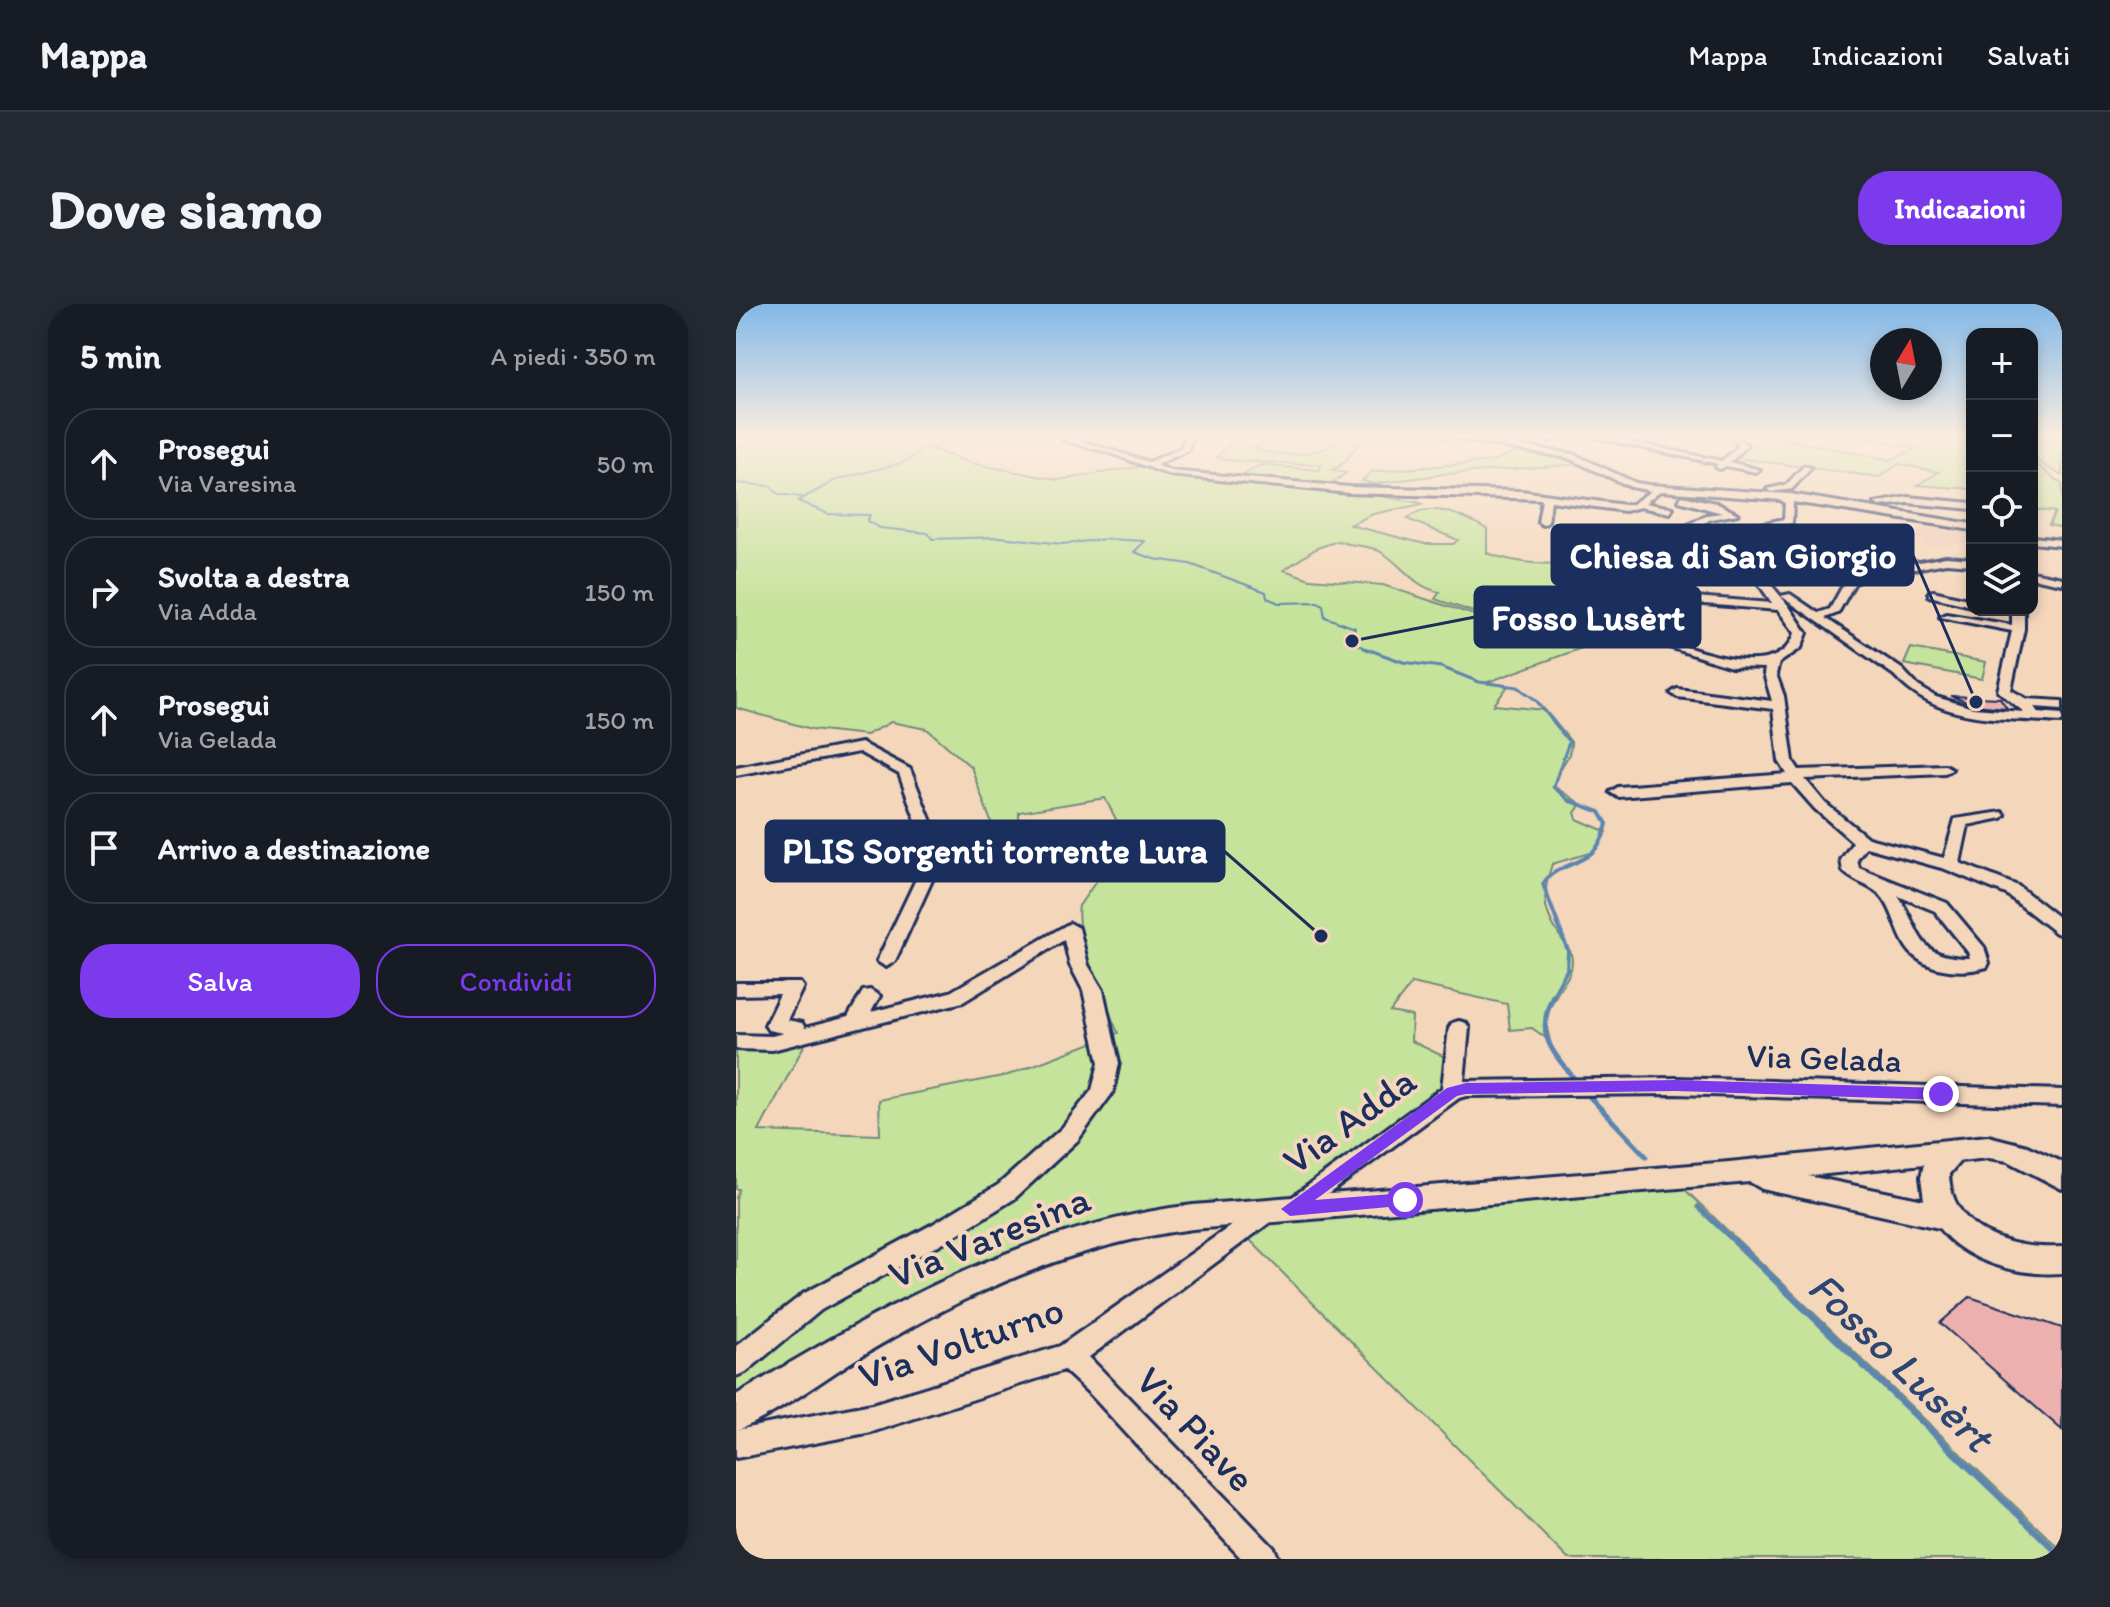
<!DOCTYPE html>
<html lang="it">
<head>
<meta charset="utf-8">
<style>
  body { margin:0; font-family:Itim,sans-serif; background:#242831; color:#f1f3f6 }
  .controls { position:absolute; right:24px; top:24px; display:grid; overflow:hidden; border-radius:16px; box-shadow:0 4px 12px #0003 }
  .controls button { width:72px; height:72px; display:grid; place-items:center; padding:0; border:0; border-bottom:2px solid #363941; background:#171b24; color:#f1f3f6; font:40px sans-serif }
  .compass { position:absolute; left:1134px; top:24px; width:72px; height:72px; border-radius:50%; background:#171b24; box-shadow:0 4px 12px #0003; rotate:10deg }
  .stop { position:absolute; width:24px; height:24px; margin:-18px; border:6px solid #7c3aed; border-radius:50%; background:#fff }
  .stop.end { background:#7c3aed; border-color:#fff; box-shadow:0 2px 8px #0008 }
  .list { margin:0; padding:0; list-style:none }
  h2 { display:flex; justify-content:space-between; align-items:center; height:104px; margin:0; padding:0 32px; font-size:34px }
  h2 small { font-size:26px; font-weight:400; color:#9ea1a6 }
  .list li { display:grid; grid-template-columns:52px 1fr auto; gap:24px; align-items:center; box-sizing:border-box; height:112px; margin:0 16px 16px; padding:0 16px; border:2px solid #363941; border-radius:32px }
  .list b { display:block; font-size:30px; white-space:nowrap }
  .list p { margin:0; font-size:26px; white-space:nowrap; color:#9ea1a6 }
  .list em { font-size:26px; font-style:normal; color:#9ea1a6 }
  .actions { display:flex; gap:16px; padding:24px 32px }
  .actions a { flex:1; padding:18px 0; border:2px solid #7c3aed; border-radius:32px; text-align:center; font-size:28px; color:#7c3aed }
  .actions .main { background:#7c3aed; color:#fff }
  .icon { flex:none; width:44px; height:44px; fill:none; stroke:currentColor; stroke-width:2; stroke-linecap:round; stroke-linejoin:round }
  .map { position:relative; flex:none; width:1326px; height:1255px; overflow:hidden; border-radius:32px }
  header { display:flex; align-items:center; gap:48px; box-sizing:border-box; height:112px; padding:0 40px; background:#171b24; border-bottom:2px solid #363941 }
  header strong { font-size:38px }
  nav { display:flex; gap:44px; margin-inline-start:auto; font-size:28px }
  .intro { display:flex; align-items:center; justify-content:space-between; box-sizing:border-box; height:192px; padding:0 48px }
  h1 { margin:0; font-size:56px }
  .button { padding:20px 36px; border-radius:32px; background:#7c3aed; color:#fff; font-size:28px; font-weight:700 }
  main { display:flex; gap:48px; padding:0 48px }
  aside { flex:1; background:#171b24; border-radius:32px; box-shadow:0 4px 12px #0003 }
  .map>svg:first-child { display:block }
  .built { fill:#f2cbb7 }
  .green { fill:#c5e39a; stroke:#70897c; stroke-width:2 }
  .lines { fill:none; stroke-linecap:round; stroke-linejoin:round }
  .stream-far4 { stroke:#5d85b0; stroke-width:2 }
  .stream-far3 { stroke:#5d85b0; stroke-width:3 }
  .stream-far2 { stroke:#5d85b0; stroke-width:4 }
  .stream-far1 { stroke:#5d85b0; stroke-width:5 }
  .stream { stroke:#5d85b0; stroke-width:6 }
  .building { fill:#ecb1af; stroke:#1b2f5e; stroke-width:2 }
  .minor-casing { stroke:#1b2f5e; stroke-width:6 }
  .major-casing { stroke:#1b2f5e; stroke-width:6 }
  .minor { fill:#f4d6ba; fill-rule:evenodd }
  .major { fill:#f4d6ba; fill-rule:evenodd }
  .route { fill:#7c3aed }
  .labels { text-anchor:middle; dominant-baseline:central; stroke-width:8; stroke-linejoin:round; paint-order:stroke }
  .street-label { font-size:34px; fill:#1b2f5e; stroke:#f4d6ba }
  .near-street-label { font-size:40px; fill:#1b2f5e; stroke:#f4d6ba }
  .near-water-label { font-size:44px; font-style:italic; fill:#2c4573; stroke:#f4d6ba }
  .leader { fill:none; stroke:#1b2f5e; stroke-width:3 }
  .callout-dot { fill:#1b2f5e; stroke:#f4d6ba; stroke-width:3 }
  .callout { fill:#1b2f5e; stroke:#1b2f5e; stroke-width:3 }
  .callout-label { font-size:36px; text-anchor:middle; font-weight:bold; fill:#fff }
</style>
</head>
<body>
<header>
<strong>Mappa</strong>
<nav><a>Mappa</a><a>Indicazioni</a><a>Salvati</a></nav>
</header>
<div class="intro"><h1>Dove siamo</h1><a class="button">Indicazioni</a></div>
<main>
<aside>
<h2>5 min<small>A piedi · 350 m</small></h2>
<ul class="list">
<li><svg class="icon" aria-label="ahead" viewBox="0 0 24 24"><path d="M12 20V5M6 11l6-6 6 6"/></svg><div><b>Prosegui</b><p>Via Varesina</p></div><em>50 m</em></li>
<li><svg class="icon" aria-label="right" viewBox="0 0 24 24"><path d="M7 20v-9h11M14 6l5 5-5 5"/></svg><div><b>Svolta a destra</b><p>Via Adda</p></div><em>150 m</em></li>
<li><svg class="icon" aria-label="ahead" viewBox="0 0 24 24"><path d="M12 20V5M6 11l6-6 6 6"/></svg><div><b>Prosegui</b><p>Via Gelada</p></div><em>150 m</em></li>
<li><svg class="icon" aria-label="arrive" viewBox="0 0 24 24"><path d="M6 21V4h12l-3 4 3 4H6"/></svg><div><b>Arrivo a destinazione</b></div></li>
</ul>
<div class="actions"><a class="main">Salva</a><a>Condividi</a></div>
</aside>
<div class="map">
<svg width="1326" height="1255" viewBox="0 0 1326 1255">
  <rect width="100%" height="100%" fill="#f4d6ba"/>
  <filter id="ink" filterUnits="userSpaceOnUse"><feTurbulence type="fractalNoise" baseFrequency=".0125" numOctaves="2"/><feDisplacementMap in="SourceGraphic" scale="16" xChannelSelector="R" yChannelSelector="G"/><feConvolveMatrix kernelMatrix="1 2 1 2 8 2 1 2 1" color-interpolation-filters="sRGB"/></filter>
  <g filter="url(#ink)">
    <path class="built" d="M1196,216L1236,225V237L1189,243L1177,230Z"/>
    <path class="green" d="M0,132H221L195,145L235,159L322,176L407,162L429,170L606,186L680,198L687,200L637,210L614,221L689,240H717L722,236L671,215C693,195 728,212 751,225V249C790,263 834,262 874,253L875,232L919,229L949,254L910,260L921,265V271L798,292L793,296L799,303L786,315L734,307L699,295L704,288C678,284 666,260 645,248C633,240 617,243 602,237L581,244L548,266L574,275L647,281L735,310L830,320L876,333L752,378L772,382L758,401L809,406L835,438C836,456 819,464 819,483L845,500L839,509L841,515L871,528L857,548L816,560C807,588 805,604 822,629C825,635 834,644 835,650C843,680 800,692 814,737L796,724L774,726L771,700L676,679L654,708L676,712L675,737L711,754L707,782L690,804L557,892L426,906L0,1097V894L3,885H0V743L73,732L23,827L144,831L143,796L272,771L382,729C370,699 337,633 343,602L394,528L382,525L383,521L369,494L283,508V521L259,529L235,463L191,425L155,418L130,431L76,425L0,404Z
      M503,132H540L517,145C541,152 579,153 599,139V132H632C613,142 618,157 596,166L610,169L592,182L504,173L524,161L583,166L586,161L498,157L481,153Z
      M987,132H1034L1154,156L1180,145L1123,132H1236V185L1181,181L1203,168L1163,160L1143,173L1000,154L1010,143L1000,134Z
      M1296,132H1326V172L1296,154Z
      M781,147L833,153L848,160L710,170L637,180L626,177L635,168L758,157Z
      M1296,157L1326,180V224L1313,221L1319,208L1296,205Z
      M1175,344L1250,358L1246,375L1168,360Z
      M941,878L1326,1247V1255H832L510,932L545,911Z"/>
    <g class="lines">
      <path class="stream-far4" d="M206,132L169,158L100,176L62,197L92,210L134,211L131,217L144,224L192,229L196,235L264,233L326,240L370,235L409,237L398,248L418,255L454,260L530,288L531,294L543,299L582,298L587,301L589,313L619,324L616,337L632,346
        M1296,135L1326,140
        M0,179L34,182L43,190L65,193"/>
      <path class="stream-far3" d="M628,344L667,358L705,363L743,378L782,383L800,396L833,438L817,483L835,498"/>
      <path class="stream-far2" d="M816,693L831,666L832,647L807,580C824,553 860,568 871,520L864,508L832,496"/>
      <path class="stream-far1" d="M817,691C798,731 816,747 841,778
        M849,788L910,852
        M962,903L1001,940"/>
      <path class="stream" d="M999,938L1326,1253"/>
    </g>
    <path class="building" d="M1215,392L1264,394L1271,404L1238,401Z
      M1234,993L1326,1024V1126L1204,1019Z"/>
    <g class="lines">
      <defs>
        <path id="minor" d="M330,132L413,158L445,144L450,132H458L451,147L420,161L435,167L613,183L785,187L889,201L896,200L915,187L895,183L832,154L707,132H723L837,150L900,179L913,181L1054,190L1236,220V226L1057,198L1056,219L1008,228L1015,236L1011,253L1015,257L1023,258L1024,260L1020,263L1052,301L1071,329L1065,344L1043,359L1040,370L1048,392L1057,457L1063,466L1209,461L1216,465L1209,469L1069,475L1089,499L1132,534L1208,554L1219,515L1266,508L1269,511L1266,514L1232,521L1224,559L1282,582L1326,616V631L1320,629L1270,590L1209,565L1130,543L1121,556L1123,564L1211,599L1248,643L1253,659L1251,663C1222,671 1183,667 1168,639C1160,625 1157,607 1147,594C1135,580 1118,579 1107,567L1105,556L1117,538L1079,505L1056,479L882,493L874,488L882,483L1051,470L1043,457L1037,405L941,393L935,389L941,385L1036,397L1028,370L1029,364L995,363L908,335L914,331C952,342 1041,383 1059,329L1042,306L943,298L938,306L928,304L951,264L1005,258L1001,253L1005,236L997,226L1048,215L1049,199L1045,196L924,187L909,199L937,204L934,209L904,203L889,207L815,197L812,218L807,221L802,218L806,195L613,189L434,171L374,149L327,136ZM1012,264L1036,299L946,292L959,269ZM1162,592L1199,607L1232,648L1234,654C1179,654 1187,629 1162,592Z
          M815,132H828L811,137L807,135Z
          M853,132H867L986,157L1003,142L996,134L1000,132L1011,142L994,158L1024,166L1020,168L990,162L984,165L980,163L982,160Z
          M1068,162L1075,164L1056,185L1035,188L1031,185L1050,181Z
          M946,192L980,199L1002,210L975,215L940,235H934V231L970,211L986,209L943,197Z
          M1172,193L1236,199V205L1172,199L1143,202L1139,199Z
          M1296,233L1326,236V242L1296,239Z
          M1210,253L1236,255V261L1210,259L1127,275L1118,280L1102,309L1089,314L1166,365L1182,382L1200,393L1237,404L1288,408L1262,387L1276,327L1204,313L1210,310L1276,321V306H1288V325L1275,386L1291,395L1326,397V405L1298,403L1302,408L1326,410V418C1264,413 1203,421 1158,371L1045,292L1054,290L1082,309L1094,305L1110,276L1120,270Z
          M1296,268L1326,274V280L1296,274Z
          M1197,287L1236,296V302L1193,292V288Z
          M125,439L174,465L208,550L159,657L150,663L141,657L192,550L163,470L123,448L0,471V463Z
          M334,619L343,624L352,661L367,686L383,759L377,788L342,836L278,895L215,934L85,1006L10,1068L0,1072V1042L67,990L197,920L262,881L326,824L356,786L363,759L347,686L334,661L328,636L227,698L36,746L0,745V731L36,732L47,729L32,726L29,721L44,690L0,691V679H64L67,683L51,716L66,719L69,724L112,713L127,687L134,686L144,692L135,708L214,688Z
          M723,717L730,719L733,724L728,777L940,774L1326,786V802L940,790L730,792L723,794L562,912L554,915L545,910L353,1053L538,1244L543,1255H506L355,1091L328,1066L136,1128L0,1154V1126L136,1100L324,1042L526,900L534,897L544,902L706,784L713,724L716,719Z"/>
        <path id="major" d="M1252,832L1291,842L1326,858V885L1272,857L1252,854L1224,857L1213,870C1215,928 1276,946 1326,943V969C1283,972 1231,959 1203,924L1026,885L1014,878L457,925C336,940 229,990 125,1052C84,1077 44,1109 0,1127V1091C144,1005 288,921 457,901L993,858ZM1188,860L1185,873L1188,896L1072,872Z"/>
      </defs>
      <use href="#minor" class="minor-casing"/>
      <use href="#major" class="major-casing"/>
      <use href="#minor" class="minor"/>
      <use href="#major" class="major"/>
    </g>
  </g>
  <linearGradient id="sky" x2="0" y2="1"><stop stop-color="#82b8e8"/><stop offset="0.43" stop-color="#faede0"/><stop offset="1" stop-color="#faede0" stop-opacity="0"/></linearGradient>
  <rect width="1326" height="307" fill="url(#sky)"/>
  <path class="route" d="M940,776L1205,784L1213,790L1205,796L940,787L730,790L721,792L579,896L669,889L675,891V901L554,912L545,905L711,784L730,779Z"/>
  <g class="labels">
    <g class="street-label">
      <text transform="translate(1088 754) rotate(2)">Via Gelada</text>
    </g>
    <g class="near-street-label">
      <text transform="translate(613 816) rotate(-36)">Via Adda</text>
      <text transform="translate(253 932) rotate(-22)">Via Varesina</text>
      <text transform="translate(225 1038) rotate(-19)">Via Volturno</text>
      <text transform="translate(460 1125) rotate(47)">Via Piave</text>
    </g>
    <g class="near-water-label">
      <text transform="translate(1165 1057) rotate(44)">Fosso Lusèrt</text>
    </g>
  </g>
  <path class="leader" d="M1240 398L1177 251M616 337L739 313M585 632L488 547"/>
  <g class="callout-dot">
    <circle cx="1240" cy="398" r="8"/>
    <circle cx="616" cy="337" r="8"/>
    <circle cx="585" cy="632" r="8"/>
  </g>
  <g class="callout">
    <rect x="816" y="221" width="361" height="60" rx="8"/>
    <rect x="739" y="283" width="225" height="60" rx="8"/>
    <rect x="30" y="517" width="458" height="60" rx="8"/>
  </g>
  <g class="callout-label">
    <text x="997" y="264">Chiesa di San Giorgio</text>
    <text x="852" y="326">Fosso Lusèrt</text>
    <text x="259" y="559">PLIS Sorgenti torrente Lura</text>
  </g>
</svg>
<div class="controls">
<button>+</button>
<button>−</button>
<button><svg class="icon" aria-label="locate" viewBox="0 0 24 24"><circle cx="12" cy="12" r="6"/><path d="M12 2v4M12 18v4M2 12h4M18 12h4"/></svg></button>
<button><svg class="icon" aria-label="layers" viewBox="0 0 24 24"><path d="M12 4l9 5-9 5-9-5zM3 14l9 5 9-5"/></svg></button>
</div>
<svg class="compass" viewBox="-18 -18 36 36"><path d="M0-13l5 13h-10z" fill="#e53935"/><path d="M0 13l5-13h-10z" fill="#9ea1a6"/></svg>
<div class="stop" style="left:669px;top:896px"></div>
<div class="stop end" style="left:1205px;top:790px"></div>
</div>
</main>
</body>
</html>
